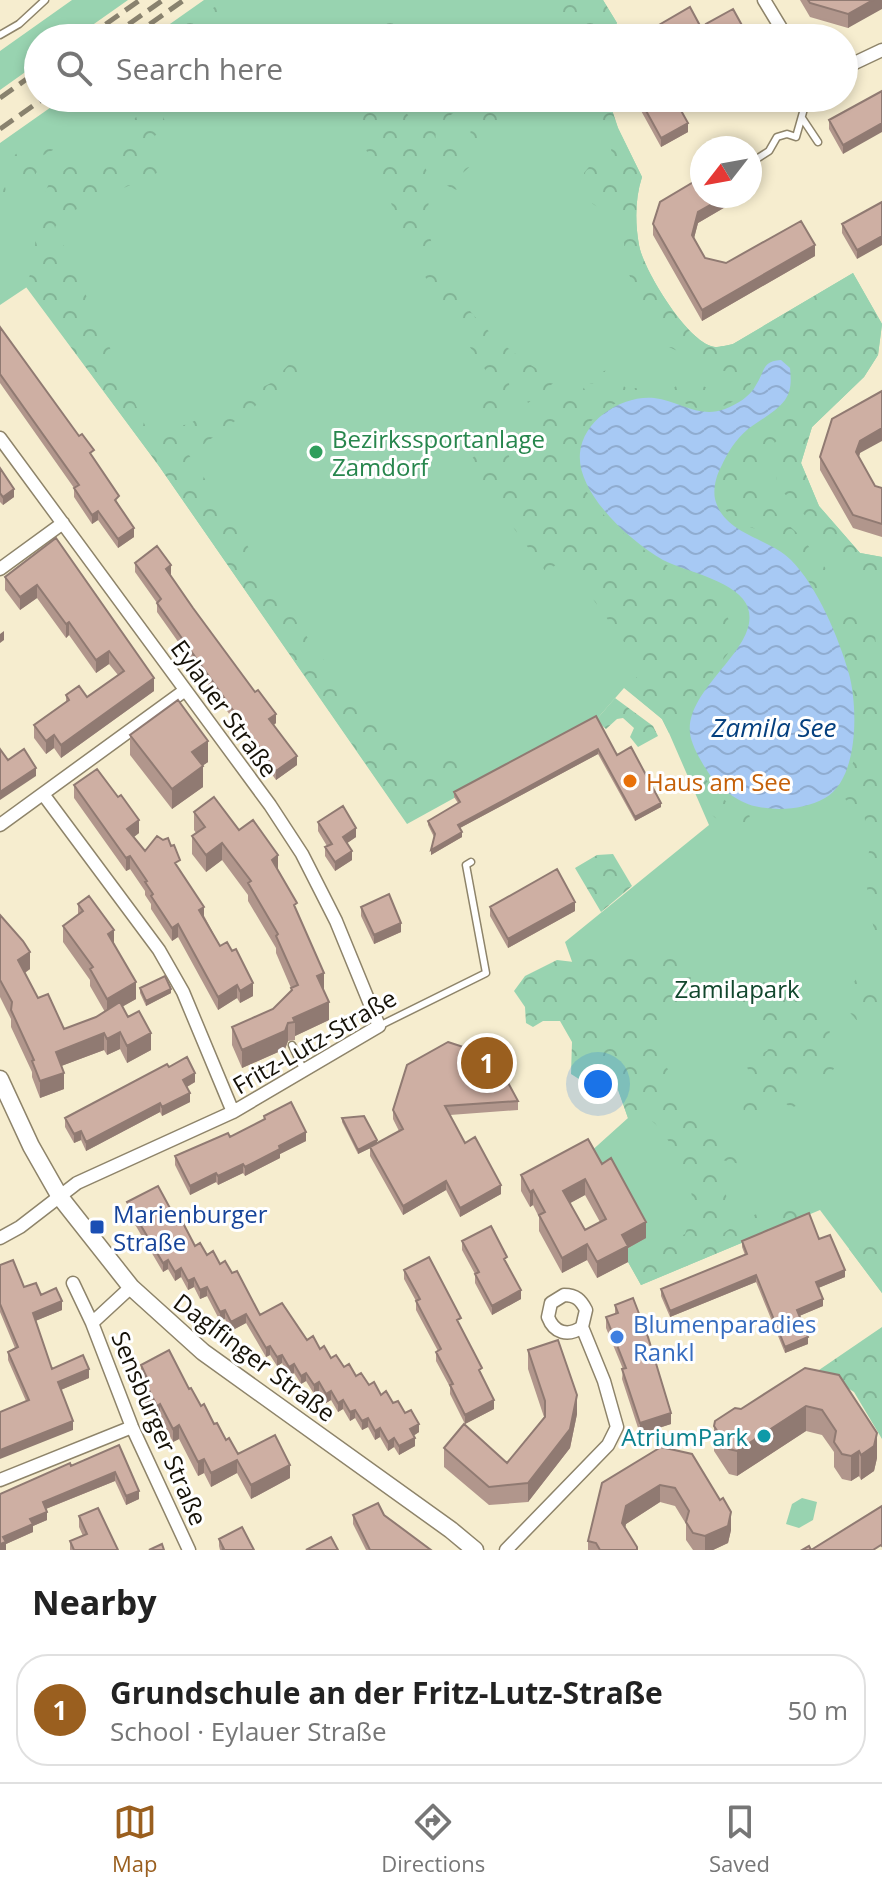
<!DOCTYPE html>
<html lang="en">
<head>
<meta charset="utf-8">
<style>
  body { margin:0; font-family:"Open Sans",sans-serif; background:#f6f6f6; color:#222 }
  .compass { position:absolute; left:690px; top:136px; width:72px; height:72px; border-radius:50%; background:#fff; box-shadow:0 4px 12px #0003; rotate:239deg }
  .you { position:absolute; left:598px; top:1084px; width:28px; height:28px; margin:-20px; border:6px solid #fff; border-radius:50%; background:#1a73e8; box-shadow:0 0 0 12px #1a73e833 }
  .badge { display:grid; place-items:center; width:52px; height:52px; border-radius:50%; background:#9a5f1f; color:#fff; font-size:26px; font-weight:700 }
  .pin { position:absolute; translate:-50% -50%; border:4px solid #fff; box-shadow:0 2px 8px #0006 }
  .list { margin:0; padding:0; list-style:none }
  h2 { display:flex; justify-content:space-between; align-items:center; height:104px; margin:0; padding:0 32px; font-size:34px }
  h2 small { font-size:26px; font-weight:400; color:#767676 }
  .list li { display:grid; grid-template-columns:52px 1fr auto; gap:24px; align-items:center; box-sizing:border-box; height:112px; margin:0 16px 16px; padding:0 16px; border:2px solid #e0e0e0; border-radius:32px }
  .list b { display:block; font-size:30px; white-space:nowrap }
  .list p { margin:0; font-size:26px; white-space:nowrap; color:#767676 }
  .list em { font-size:26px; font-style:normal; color:#767676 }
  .icon { flex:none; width:44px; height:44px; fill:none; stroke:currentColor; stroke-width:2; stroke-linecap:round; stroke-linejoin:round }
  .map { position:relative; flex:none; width:882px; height:1550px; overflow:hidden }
  .search { position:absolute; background:#fff; box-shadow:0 4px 12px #0003; left:24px; right:24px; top:24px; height:88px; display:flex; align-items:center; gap:20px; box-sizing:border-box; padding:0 28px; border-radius:44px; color:#767676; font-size:30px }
  .sheet { height:232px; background:#fff }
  nav { display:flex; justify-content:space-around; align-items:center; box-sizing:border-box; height:112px; border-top:2px solid #e0e0e0; background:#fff; font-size:22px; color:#767676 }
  nav a { display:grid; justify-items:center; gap:4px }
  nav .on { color:#9a5f1f }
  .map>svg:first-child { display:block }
  .green { fill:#98d3b0 }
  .forest { fill:url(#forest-crowns) }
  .water { fill:url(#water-waves) }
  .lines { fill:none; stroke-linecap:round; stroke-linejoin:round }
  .service-casing { stroke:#8e846a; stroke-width:9 }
  .minor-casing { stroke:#8e846a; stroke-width:15 }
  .tertiary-casing { stroke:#8e846a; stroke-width:19 }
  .service { stroke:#fff; stroke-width:6 }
  .minor { stroke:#fff; stroke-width:12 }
  .tertiary { stroke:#fff; stroke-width:16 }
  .rail { stroke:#89826e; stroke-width:5; stroke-dasharray:16 8; stroke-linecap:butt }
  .wall { fill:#b1968c; fill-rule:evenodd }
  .shaded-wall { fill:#907a72 }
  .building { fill:#ceafa3; stroke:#907a72; stroke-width:2; fill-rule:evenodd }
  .leisure-dot { fill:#2e9e5b; stroke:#fff; stroke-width:3 }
  .food-dot { fill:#e8710a; stroke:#fff; stroke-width:3 }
  .transit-dot { fill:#1a4fb4; stroke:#fff; stroke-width:3 }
  .shop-dot { fill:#3f7fe0; stroke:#fff; stroke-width:3 }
  .culture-dot { fill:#0f9aa8; stroke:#fff; stroke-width:3 }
  .labels { text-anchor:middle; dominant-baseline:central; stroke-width:6; stroke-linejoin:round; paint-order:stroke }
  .leisure-label { font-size:24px; fill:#27864d; stroke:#fff; text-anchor:start }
  .street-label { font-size:24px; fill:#151107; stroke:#fff }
  .food-label { font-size:24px; fill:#c56008; stroke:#fff; text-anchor:start }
  .park-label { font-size:24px; fill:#12472d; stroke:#fff }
  .transit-label { font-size:24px; fill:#164399; stroke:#fff; text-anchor:start }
  .shop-label { font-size:24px; fill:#366cbe; stroke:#fff; text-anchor:start }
  .culture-label { font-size:24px; fill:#0d838f; stroke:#fff; text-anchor:end }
  .water-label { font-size:26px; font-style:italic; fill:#05407f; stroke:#fff }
</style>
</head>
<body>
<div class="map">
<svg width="882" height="1550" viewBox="0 0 882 1550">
  <defs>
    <pattern id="forest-crowns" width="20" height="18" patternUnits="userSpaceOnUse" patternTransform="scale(2)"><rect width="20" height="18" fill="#98d3b0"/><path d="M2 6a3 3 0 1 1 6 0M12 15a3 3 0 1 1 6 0" fill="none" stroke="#82b496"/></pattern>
    <pattern id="water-waves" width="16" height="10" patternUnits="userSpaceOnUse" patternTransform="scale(2)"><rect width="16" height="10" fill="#a7c9f4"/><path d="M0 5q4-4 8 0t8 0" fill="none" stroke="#8facd0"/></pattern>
  </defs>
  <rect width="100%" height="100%" fill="#f6edcf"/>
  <path class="green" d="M72,0H128L74,38H38V63L0,90V51Z
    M204,0H603L617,23L606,38H150Z
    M64,98H608L618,128L642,177C635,198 635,223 639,245C643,269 688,344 715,347C720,347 728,345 733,344L853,273L882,324L878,355L864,377L812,427L801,463L819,506L860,553L882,557V1293L820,1210L641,1285L622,1251L588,1154L628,1118L565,942L709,825L669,733L662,719L624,688L596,720L407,824L159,466L27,287L0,305V143Z
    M802,1498L817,1502L813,1520L799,1528L786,1524L792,1504Z"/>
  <path class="forest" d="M227,0H248L208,38H161Z
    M543,0H603L617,23L606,38H579Z
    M392,10C407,29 418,24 435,38H413L410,34L401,38H372L383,13Z
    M322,26L345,30L354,38H262Z
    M342,98H396L410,118L421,127L430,124L436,130L435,145L429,147L422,160C424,166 428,172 429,178C432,196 424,216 429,234C447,300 498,347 556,381L528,403L519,384L509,382L511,412L499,418C508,438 507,459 516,479L524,473V458L539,453L551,454L554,444L540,427C545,406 557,398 575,386L584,388L591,402L602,395L605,386L584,382L606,370L626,388H646L645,395C615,401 590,411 580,442C563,492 628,541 665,564C679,573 700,581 711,594C724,608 732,623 737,641C715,672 697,689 684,727L669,733L662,719L624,687L645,671L564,559L546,572L466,463L495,440L477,410L499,390L432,291Z
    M444,98H485L500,120V128C484,143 479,162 460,175L469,185L463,192C440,185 441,181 438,158L445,147L470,143L471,122L466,112L456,111L443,121Z
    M593,98H608L618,128L642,177C635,198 635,223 639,245C643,269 688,344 715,347C720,347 728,345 733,344L853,273L882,324L878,355L864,377L812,427L801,463L819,506L860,553L882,557V593L841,563L831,543L782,491L777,481L775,461L782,448L781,438C767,446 756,470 759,487C762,505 792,526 804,540C814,554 824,567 836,580L834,591L818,595L791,555L786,539L741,524L726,511L718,495L723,474L737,449L771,420L798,391L793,365L783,355L762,360C758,369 754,381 747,389C727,414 690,417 671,390L684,380L727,394L735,388L732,371H719L667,346L660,330L650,321L627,270L620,208L614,202H609L604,212L589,201L584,173L596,158L601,164L604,176L612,181C620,161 601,118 593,98Z
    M153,106L162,114L168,129L154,136L168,168L66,214L55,227L149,434L188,424L271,383L294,359L312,354L320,358L189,455C261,561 320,678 416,764L453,755L461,766L432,797L400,813L159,466L26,287L34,262L37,214L49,183L81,156C120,159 110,143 131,122C137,115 146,111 153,106Z
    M41,137L52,139L53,150L36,159L40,167L33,178L21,180L12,171L3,178L6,191L0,196V165Z
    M863,609L875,629L876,650L867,657L869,665L880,674V709L873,731L877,749L868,765L882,776V825L865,821L864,810L851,806L842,795C844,782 851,771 854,759C865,718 847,663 836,624L844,612Z
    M615,698L653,726L658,736L638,747L630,737L634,728L623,718L617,719L606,729L596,720Z
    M699,779H706C717,797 730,805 749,814L751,822C714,832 705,810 699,779Z
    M882,844V959C872,924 861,883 870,847Z
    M613,854L632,886L601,912L575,868L597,855Z
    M600,947L626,955L647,948L673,950C678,956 686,964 689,971C699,999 671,1023 646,1028V1045L658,1053L686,1099L692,1101L697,1108L694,1116L706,1136C727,1125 739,1139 748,1158L740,1164L713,1158L707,1164L725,1191L730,1211L693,1242L692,1250C710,1245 721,1234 737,1224C752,1215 768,1209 785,1203L796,1208L801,1218L641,1285L628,1262L685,1234C689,1224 693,1215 693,1204C693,1182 666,1126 646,1117C640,1114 634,1116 628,1118L616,1083L590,1086L571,1074L572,1042L560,1021H543L533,1027L526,1023L525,1007L514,991L525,976L557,960L574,962Z
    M862,970L875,975L882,991V1034L869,1022H858L846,1008L850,988Z
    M743,972L766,983L777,995L802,999L830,1022L829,1050L835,1067L825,1082L791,1072L787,1084L801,1098L798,1105L791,1108L784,1102H774C765,1109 755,1124 747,1128L742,1101L751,1078L746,1064L768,1050L741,1003L725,1001L722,988Z
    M873,1238L880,1256L874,1267L882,1273V1293L849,1249L861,1241Z
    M882,1327V1439L854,1392L819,1370Z"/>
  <path class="water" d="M781,360L790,368C791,379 792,390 785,400C776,412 760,420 748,429C735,440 728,452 721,467C716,476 713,489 715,499C724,535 768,537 791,560C817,586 839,638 849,674C858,707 859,779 825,798C805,809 781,811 759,807C740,804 722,790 710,775C703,765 691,745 690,733C685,688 761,648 748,608C740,582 687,572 663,560C631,542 576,493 580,453C583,420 622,395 654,398C680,401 699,419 725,409C736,405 751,396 756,385C765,371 762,361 781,360Z"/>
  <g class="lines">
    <defs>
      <path id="service" d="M0,35L19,24L45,0
        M802,118L818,142
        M755,160L769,151L777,137L787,134L796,137L807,98
        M379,1026L486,973L466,865L471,862
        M292,1045L304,1071"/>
      <path id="minor" d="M764,0L787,38
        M844,68L882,50
        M0,438L270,805L302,854L336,921L379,1026L233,1112L77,1183L20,1227L0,1238
        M0,569L63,523
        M43,794L159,950L183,992L233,1112
        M0,825L184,691
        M73,1283L92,1323L132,1427L189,1550
        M92,1323L131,1287
        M0,1480L132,1427
        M506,1550L608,1445L617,1427L604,1381L582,1327L586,1310C581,1300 576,1295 564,1295L551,1303L548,1317C554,1333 568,1337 582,1327"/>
      <path id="tertiary" d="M0,1079L31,1146L60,1197L131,1287L203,1352L451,1530L475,1550"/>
    </defs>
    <use href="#service" class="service-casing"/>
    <use href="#minor" class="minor-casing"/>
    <use href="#tertiary" class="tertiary-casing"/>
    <use href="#service" class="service"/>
    <use href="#minor" class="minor"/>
    <use href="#tertiary" class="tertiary"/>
    <path class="rail" d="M86,38L140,0
      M109,38L163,0
      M130,38L184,0
      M0,98L38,71
      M0,129L44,98"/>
  </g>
  <path class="wall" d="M800,0H882L848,28L810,17Z
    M706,24L749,38H709L706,33Z
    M882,91L843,154L829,129V120Z
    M634,98H674L688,132L661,147Z
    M739,196V199L698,223L694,238L705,258L726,263L815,256L702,321L653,235V224Z
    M882,202L857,259L842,233V224Z
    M0,327L94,459L119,505L134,537L118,548L98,520L92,524L74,497V488L0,383Z
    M860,453L859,457L875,486L882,488V537L853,528L820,470V457Z
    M0,468L14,497L3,505L0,502Z
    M56,538L154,691L61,758L54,748L46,754L34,738V725L66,702V695L87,697L118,675L109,664L96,673L69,635L66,638L37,598L20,610L5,590V577Z
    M135,563L171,574L170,575L193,608L276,723L274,725L297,765L276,780L157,612V603L135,572Z
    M596,716L617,755L661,807L635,821L598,754L460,828L462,837L431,855L434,837L428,825V821L458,803L454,797V792Z
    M130,735L208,762L202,766L203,787L172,809L130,755Z
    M74,785L139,833L134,837L145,851L180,870L220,946L253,996L240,1003L237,998L218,1010L178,937L172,941L151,909V904L145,895V891L130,869L126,871L74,798Z
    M194,812L239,830L278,870L297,912L324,991L329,1020L295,1036V1040L288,1041L285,1049L242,1068L232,1045V1027L273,1009L291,991V988L276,953V948L248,901V895L222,860L206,872L192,854V836L196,833L194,830Z
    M318,822L356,837L347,843L352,860L335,871L325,856V847L327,846L318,831Z
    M78,904L114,943L136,999L122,1007L128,1017L151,1050L127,1063L120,1049L107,1055L104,1050L61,1066L64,1089L40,1098L32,1077V1072L11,1027V1019L0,997V915L30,969L25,973L38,998L64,1029L96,1017L105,1012L90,986V980L63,942V926L78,915Z
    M361,907L401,932L374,944L361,916Z
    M490,907L575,911L508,948L490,916Z
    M140,988L171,993L146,1006L140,993Z
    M169,1067L195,1082L187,1087L190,1102L162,1116L160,1112L86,1151L81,1140L74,1143L65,1127V1118Z
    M518,1101V1110L450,1115L465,1143L501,1194L460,1217L446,1190L403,1215L370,1156V1148L358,1154L342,1122V1118L377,1143L399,1131L393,1119V1110Z
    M264,1116L306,1141L280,1154V1158L245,1176L243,1173L218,1185L216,1182L190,1195L175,1165V1156L230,1137L264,1120Z
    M602,1164L646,1238L628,1248V1262L597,1278L587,1260L562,1273L539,1231V1217L533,1205L530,1207L521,1191V1175ZM585,1195L600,1222L585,1230L570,1203Z
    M127,1202L178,1223L195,1246L232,1273L260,1315L320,1349L331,1358L405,1413L419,1432L413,1436L415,1446L399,1455L394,1447L388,1451L380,1437L375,1440L368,1427L362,1430L355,1418L350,1421L343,1409L338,1412L331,1400L326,1403L319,1391L314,1394L306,1381L301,1384L294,1373L289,1376L282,1363L277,1366L270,1355L266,1357L246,1323L231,1331L225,1319L220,1321L207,1296L200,1299L194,1287L188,1290L181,1277L175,1281L168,1269L163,1272L127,1211Z
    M819,1239L845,1277L818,1288L823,1306L799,1316L808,1344L785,1353L756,1282L670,1317L661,1296V1289L745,1255L742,1247V1241Z
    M462,1241L507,1265L521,1299L492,1315L475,1283V1274L462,1250Z
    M0,1265L24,1287L41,1295L62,1310L35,1321L52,1369L89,1378L61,1390L73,1430L26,1401L8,1360V1352L15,1348L0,1312Z
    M404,1270L461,1327L482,1376L494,1409L465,1424L450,1394V1387L436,1361V1352L438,1351L416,1310V1301L404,1279Z
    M615,1305L671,1424L640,1434L622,1379L623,1369L606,1328V1317L615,1314Z
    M528,1350L577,1414L570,1448L528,1502L489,1505L444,1467V1448L507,1463L544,1417L528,1369Z
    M141,1365L189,1389L226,1440L238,1454L290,1478L251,1499L237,1473L211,1487L204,1473L198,1476L179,1439L173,1442L160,1417L157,1419L149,1404L146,1405L141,1394Z
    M805,1368L877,1458L874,1471L861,1480L859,1476L851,1481L842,1479L834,1467V1452L822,1435L806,1431L737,1476L729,1474L714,1451V1426Z
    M119,1445L139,1499L126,1505L115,1481L46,1509L47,1520L33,1526V1532L6,1544V1550H0L71,1466Z
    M661,1447L731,1530L728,1543L713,1550H693L686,1540V1524L675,1506L660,1502L626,1524L625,1528L637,1550H588V1541Z
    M353,1515H384L431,1550H366L353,1524Z
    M79,1516L118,1550H70V1541L83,1536L79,1527Z
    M219,1539L254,1550H220L219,1546Z"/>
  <path class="shaded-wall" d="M873,0H882V9L848,28V14Z
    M688,123V132L661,147V138Z
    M882,123V132L843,154V145Z
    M726,196H739V199L698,223L692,246V235L698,212Z
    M882,236V245L857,259V250Z
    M815,245V256L702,321V310Z
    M882,428V441L860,453L856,465V452L860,441Z
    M14,489V497L3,505V497Z
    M98,511V520L92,524V515Z
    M134,528V537L118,548V539Z
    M171,565V574L166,578V569Z
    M37,585V598L20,610V597Z
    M69,622V635L66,638V624Z
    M4,631V640L0,643V634Z
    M109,651V664L96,673V660Z
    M154,678V691L61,758V745Z
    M276,714V723L269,728V719Z
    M54,735V748L46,754V741Z
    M208,741V762L192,773V752Z
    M598,749V754L458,829V825Z
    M297,756V765L276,780V771Z
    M203,766V787L172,809V789Z
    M36,768V776L0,800V792Z
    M661,803V807L635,821V817Z
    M139,820V833L127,842V829Z
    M356,828V837L343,846V837Z
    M462,832V837L431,855V850Z
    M222,843V860L206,872V855Z
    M352,851V860L335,871V862Z
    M278,855V873L272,860Z
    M130,856V869L126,871V858Z
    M575,902V911L508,948V939Z
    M204,907V920L199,910Z
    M401,923V932L374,944V935Z
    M178,924V937L172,941V928Z
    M114,930V947L108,934Z
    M30,952V969L18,977V960Z
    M324,973V991L317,976Z
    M136,982V999L107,1015V999Z
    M253,983V996L240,1003V991Z
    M237,985V998L218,1010V997Z
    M171,989V993L146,1006V1001Z
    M329,1002V1020L295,1036V1022L293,1018Z
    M288,1023V1041L285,1049L242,1068V1050Z
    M120,1032V1049L107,1055V1039Z
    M104,1033V1050L56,1068V1052Z
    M151,1033V1050L127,1063V1046Z
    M64,1073V1089L40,1098V1081Z
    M195,1073V1082L183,1089V1080Z
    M190,1093V1102L162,1116V1107Z
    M160,1103V1112L86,1151V1142Z
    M81,1131V1140L74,1143V1134Z
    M306,1132V1141L280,1154V1158L245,1176V1167L279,1146Z
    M377,1140V1145L358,1154V1150Z
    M243,1164V1173L218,1185V1176Z
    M216,1173V1182L190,1195V1186Z
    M585,1179V1195L563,1207V1191Z
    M446,1181V1190L403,1215V1206Z
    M501,1185V1194L460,1217V1208Z
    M533,1190V1205L530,1207V1192Z
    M646,1222V1238L628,1248V1262L597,1278V1262L622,1235Z
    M587,1244V1260L562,1273V1258Z
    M168,1260V1269L163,1272V1263Z
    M181,1268V1277L175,1281V1272Z
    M845,1270V1277L816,1289V1282Z
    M756,1275V1282L670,1317V1311Z
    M194,1278V1287L188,1290V1281Z
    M207,1287V1296L200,1299V1290Z
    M521,1290V1299L492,1315V1306Z
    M823,1299V1306L797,1317V1310Z
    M62,1301V1310L33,1322V1313Z
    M225,1310V1319L220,1321V1312Z
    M246,1314V1323L231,1331V1322Z
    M808,1337V1344L785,1353V1347Z
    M270,1346V1355L266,1357V1348Z
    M282,1355V1363L277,1366V1357Z
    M294,1364V1373L289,1376V1367Z
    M89,1369V1378L58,1391V1382Z
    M306,1373V1381L301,1384V1376Z
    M319,1382V1391L314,1394V1385Z
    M149,1390V1404L146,1405V1392Z
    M331,1391V1400L326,1403V1394Z
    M577,1395V1414L570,1448L528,1502V1483Z
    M343,1400V1409L338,1412V1403Z
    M494,1400V1409L465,1424V1415Z
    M160,1404V1417L157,1419V1406Z
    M806,1406V1431L737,1476V1451Z
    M355,1410V1418L350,1421V1412Z
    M671,1413V1424L640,1434V1423Z
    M368,1418V1427L362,1430V1421Z
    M73,1421V1430L0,1459V1450Z
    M419,1424V1432L410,1438V1429Z
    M179,1425V1439L173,1442V1429Z
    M380,1428V1437L375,1440V1431Z
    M877,1433V1458L874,1471L861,1480V1455Z
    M394,1438V1447L388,1451V1442Z
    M415,1438V1446L399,1455V1446Z
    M859,1451V1476L851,1481V1456Z
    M204,1459V1473L198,1476V1462Z
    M237,1460V1473L211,1487V1473Z
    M290,1465V1478L251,1499V1485Z
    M115,1472V1481L43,1510V1502Z
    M660,1485V1502L626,1524L622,1540V1523L626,1506Z
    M139,1491V1499L126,1505V1496Z
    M47,1512V1520L33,1526V1532L6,1544V1550H0V1544L3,1537L30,1519Z
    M731,1512V1530L728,1543L713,1550H705V1536Z"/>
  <path class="building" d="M808,0H873L848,14L810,3Z
    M690,7L705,35L700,38H648L645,33Z
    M733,9L749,38H714L706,24Z
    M882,91V123L843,145L829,120Z
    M639,98H674L688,123L661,138Z
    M702,177V196H726L698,212L692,235L705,258L726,263L801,221L815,245L702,310L653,224L660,202Z
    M882,202V236L857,250L842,224Z
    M0,327L79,436L82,434L94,450L90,453L119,496L115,500L134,528L118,539L98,511L92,515L74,488L79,485L0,374Z
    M882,391V428L860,441L856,452L875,486L882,488V524L853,515L820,457L832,419Z
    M0,468L14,489L3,497L0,493Z
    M56,538L154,678L61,745L54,735L46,741L34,725L69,700L66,695L79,686L87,697L124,671L109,651L96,660L69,622L66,624L37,585L20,597L5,577Z
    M157,546L171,565L166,569L193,608L255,692L258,690L276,714L269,719L297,756L276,771L157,603L161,599L135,563Z
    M178,700L208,741L192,752L203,766L172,789L130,735Z
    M596,716L617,755L631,747L661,803L635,817L598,749L458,825L462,832L431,850L435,834L428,821L460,802L454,792Z
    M0,749L8,760L24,749L36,768L0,792Z
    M97,769L118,797L121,795L139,820L127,829L145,851L157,836L163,840L168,838L171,846L174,845L180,860L175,863L204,907L199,910L220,946L227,942L232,951L236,949L253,983L240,991L237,985L218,997L178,924L172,928L151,896L153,894L145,882L147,881L130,856L126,858L74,785Z
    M214,797L239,830L253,820L278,855L272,860L297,903L294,905L324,973L317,976L329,1002L293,1018L295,1022L288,1023L285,1031L242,1050L232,1027L273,1009L292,990L291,988L298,985L276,936L278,934L248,883L251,881L222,843L206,855L192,836L205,827L194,812Z
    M343,806L356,828L343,837L352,851L335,862L325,847L332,844L318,822Z
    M557,869L575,902L508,939L490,907Z
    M389,894L401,923L374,935L361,907Z
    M89,896L114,930L108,934L136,982L107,999L90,969L93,967L63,926L83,911L78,904Z
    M0,915L23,941L30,952L18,960L38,998L48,994L64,1029L96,1017L120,1002L128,1017L139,1011L151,1033L127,1046L120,1032L107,1039L104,1033L56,1052L64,1073L40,1081L32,1061L34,1060L11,1010L12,1002L0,980Z
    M165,976L171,989L146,1001L140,988Z
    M448,1042L494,1057L518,1101L445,1106L465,1143L475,1137L501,1185L460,1208L446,1181L403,1206L370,1147L403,1129L393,1110L407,1065Z
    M187,1057L195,1073L183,1080L190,1093L162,1107L160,1103L86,1142L81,1131L74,1134L65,1118L167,1064L169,1067Z
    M291,1102L306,1132L279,1146L280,1149L245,1167L243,1164L218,1176L216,1173L190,1186L175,1156L228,1133L230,1137L265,1119L264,1116Z
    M364,1116L377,1140L358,1150L342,1118Z
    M588,1139L602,1164L611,1158L646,1222L622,1235L628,1246L597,1262L587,1244L562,1258L539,1215L545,1212L533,1190L530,1192L521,1175ZM585,1179L606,1219L585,1230L563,1191Z
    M158,1186L178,1223L182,1221L195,1246L200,1243L207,1255L213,1251L220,1264L225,1261L232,1273L237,1271L260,1315L282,1303L307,1340L313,1336L320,1349L324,1346L331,1358L336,1355L344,1367L349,1364L356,1376L361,1373L369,1385L374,1382L381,1395L386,1391L393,1403L398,1401L405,1413L411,1410L419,1424L410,1429L415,1438L399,1446L394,1438L388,1442L380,1428L375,1431L368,1418L362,1421L355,1410L350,1412L343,1400L338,1403L331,1391L326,1394L319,1382L314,1385L306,1373L301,1376L294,1364L289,1367L282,1355L277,1357L270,1346L266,1348L246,1314L231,1322L225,1310L220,1312L207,1287L200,1290L194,1278L188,1281L181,1268L175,1272L168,1260L163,1263L127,1202Z
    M809,1213L819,1239L830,1235L845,1270L816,1282L823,1299L797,1310L808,1337L785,1347L756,1275L670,1311L661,1289L747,1254L742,1241Z
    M491,1226L507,1257L504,1259L521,1290L492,1306L475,1274L479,1272L462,1241Z
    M429,1257L461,1318L457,1320L482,1368L479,1370L494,1400L465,1415L450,1385L453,1384L436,1352L441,1349L416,1301L420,1299L404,1270Z
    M13,1260L24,1287L36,1283L41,1295L56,1288L62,1301L33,1313L52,1369L83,1355L89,1369L58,1382L73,1421L0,1450V1412L29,1400L8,1352L18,1347L0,1304V1265Z
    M633,1298L648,1337L671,1413L640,1423L622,1369L626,1368L606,1317L618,1313L615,1305Z
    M558,1340L577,1395L570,1429L528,1483L489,1487L444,1448L464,1424L507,1463L545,1417V1401L528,1350Z
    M169,1350L189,1389L191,1388L201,1406L204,1404L214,1424L217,1423L226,1440L229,1438L238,1454L275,1435L290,1465L251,1485L237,1460L211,1473L204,1459L198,1462L179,1425L173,1429L160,1404L157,1406L149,1390L146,1392L141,1381L147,1378L141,1365Z
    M805,1368L839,1375L877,1433L874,1446L861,1455L859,1451L851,1456L842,1454L834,1442L836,1431L822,1410L806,1406L737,1451L729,1449L714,1426L715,1421L735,1408L741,1409Z
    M119,1445L139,1491L126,1496L115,1472L43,1502L47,1512L30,1519L33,1524L3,1537L6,1542L0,1544V1494L70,1463L71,1466Z
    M661,1447L692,1454L720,1500L723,1498L731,1512L728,1526L705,1536L693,1533L686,1522L689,1511L675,1488L660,1485L626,1506L622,1523L637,1547V1550H600L596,1543L588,1541L602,1483Z
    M378,1503L384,1515L431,1550H370L353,1515Z
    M882,1506V1546L881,1545L873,1550H802L809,1546L811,1550Z
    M98,1508L118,1550H74L70,1541L87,1534L79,1516Z
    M242,1527L254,1550H222L224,1549L219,1539Z
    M331,1537L338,1550H306Z
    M162,1544L164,1550H149Z"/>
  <circle class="leisure-dot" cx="316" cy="452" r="8"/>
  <circle class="food-dot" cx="630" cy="781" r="8"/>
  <rect class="transit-dot" x="89" y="1219" width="16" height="16" rx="4"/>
  <circle class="shop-dot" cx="617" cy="1337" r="8"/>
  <circle class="culture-dot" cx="764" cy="1436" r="8"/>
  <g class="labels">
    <g class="leisure-label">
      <text x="332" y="438">Bezirkssportanlage<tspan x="332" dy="28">Zamdorf</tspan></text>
    </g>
    <g class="street-label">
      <text transform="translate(225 708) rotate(54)">Eylauer Straße</text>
      <text transform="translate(314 1041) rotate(-30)">Fritz-Lutz-Straße</text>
      <text transform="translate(255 1357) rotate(37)">Daglfinger Straße</text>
      <text transform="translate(160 1428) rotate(67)">Sensburger Straße</text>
    </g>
    <g class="food-label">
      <text x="646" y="781">Haus am See</text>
    </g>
    <g class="park-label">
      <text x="737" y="988">Zamilapark</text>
    </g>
    <g class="transit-label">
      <text x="113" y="1213">Marienburger<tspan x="113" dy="28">Straße</tspan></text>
    </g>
    <g class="shop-label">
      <text x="633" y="1323">Blumenparadies<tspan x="633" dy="28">Rankl</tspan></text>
    </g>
    <g class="culture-label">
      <text x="748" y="1436">AtriumPark</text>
    </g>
    <g class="water-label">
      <text x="774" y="727">Zamila See</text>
    </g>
  </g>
</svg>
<svg class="compass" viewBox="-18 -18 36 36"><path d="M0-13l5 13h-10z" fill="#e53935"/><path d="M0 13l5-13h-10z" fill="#767676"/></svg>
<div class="you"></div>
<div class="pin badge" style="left:487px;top:1063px">1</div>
<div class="search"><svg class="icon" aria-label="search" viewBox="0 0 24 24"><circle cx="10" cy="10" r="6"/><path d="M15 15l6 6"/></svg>Search here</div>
</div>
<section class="sheet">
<h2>Nearby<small></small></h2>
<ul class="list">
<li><span class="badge">1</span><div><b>Grundschule an der Fritz-Lutz-Straße</b><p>School · Eylauer Straße</p></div><em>50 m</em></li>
</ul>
</section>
<nav>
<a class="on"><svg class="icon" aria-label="map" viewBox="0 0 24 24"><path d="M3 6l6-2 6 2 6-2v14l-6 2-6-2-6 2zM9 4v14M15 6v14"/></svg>Map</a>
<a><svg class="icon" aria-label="directions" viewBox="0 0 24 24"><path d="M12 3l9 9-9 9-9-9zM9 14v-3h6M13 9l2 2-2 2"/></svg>Directions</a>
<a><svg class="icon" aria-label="saved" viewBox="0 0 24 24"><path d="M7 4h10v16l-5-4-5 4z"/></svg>Saved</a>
</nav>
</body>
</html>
